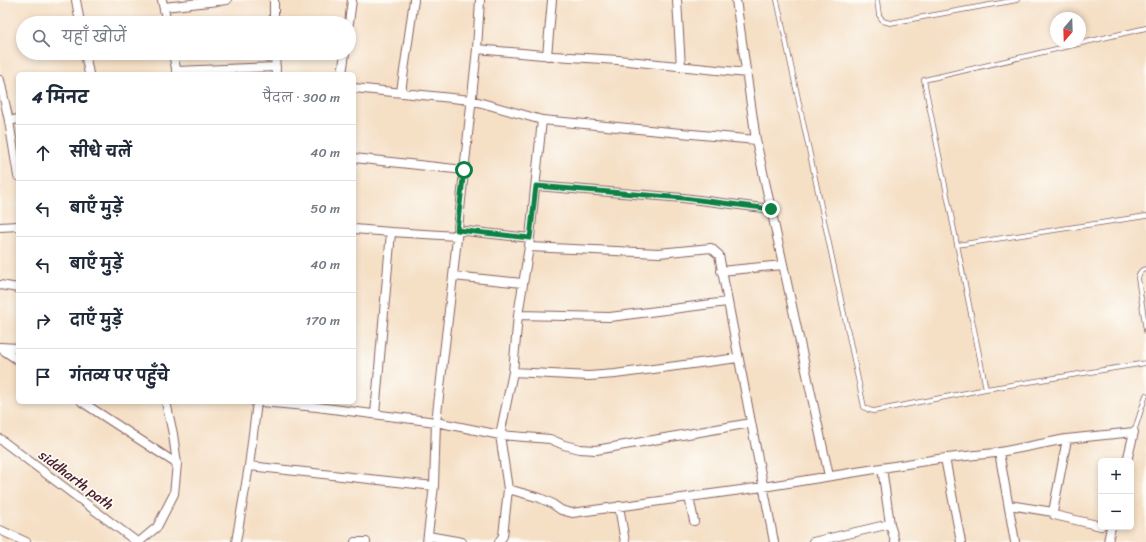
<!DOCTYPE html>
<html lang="hi">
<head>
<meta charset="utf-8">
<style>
  body { margin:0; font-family:Sriracha,"Playpen Sans Deva",sans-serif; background:#f2f2f3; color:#1f2937 }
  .controls { position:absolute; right:12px; bottom:12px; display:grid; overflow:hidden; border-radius:6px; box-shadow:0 2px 6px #0003 }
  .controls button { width:36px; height:36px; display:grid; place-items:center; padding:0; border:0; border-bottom:1px solid #e0e1e3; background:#fff; color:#1f2937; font:20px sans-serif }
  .compass { position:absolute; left:1050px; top:12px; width:36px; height:36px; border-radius:50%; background:#fff; box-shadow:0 2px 6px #0003; rotate:199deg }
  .stop { position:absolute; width:12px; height:12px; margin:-9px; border:3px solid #0b8043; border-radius:50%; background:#fff }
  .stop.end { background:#0b8043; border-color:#fff; box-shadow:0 1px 4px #0008 }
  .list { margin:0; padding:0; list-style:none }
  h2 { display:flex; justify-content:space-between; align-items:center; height:52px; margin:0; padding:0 16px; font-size:17px }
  h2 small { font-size:13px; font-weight:400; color:#747a83 }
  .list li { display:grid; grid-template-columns:26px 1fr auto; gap:12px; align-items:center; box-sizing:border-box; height:56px; padding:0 16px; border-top:1px solid #e0e1e3 }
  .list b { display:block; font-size:15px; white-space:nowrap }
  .list em { font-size:13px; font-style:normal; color:#747a83 }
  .icon { flex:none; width:22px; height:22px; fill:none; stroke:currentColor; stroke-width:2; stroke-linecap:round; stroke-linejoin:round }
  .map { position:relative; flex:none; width:1146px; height:542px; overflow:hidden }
  .search { position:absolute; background:#fff; box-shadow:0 2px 6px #0003; left:16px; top:16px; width:340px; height:44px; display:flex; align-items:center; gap:10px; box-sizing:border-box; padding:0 14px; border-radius:22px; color:#747a83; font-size:15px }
  .panel { position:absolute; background:#fff; box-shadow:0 2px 6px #0003; left:16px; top:72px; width:340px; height:332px; border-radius:6px }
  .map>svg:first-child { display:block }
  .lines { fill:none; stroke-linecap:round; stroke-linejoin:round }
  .service-casing { stroke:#866261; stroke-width:5.5 }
  .minor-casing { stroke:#866261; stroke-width:10 }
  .service { stroke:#fff; stroke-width:4 }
  .minor { stroke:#fff; stroke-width:8 }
  .route { stroke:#0b8043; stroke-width:5 }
  .labels { text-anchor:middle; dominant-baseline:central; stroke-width:3.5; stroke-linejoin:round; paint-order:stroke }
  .street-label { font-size:14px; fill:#4a1f2b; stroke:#fdfcf7 }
</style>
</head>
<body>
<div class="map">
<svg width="1146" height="542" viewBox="0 0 1146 542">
  <rect width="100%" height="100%" fill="#fdfcf7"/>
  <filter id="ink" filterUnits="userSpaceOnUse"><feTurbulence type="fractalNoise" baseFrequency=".025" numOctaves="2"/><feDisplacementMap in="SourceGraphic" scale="8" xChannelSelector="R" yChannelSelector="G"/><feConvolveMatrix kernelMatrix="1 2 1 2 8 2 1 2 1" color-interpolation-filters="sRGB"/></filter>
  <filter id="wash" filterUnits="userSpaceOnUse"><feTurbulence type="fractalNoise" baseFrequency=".012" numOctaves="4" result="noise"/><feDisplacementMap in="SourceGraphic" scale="16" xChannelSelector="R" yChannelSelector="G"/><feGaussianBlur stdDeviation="0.9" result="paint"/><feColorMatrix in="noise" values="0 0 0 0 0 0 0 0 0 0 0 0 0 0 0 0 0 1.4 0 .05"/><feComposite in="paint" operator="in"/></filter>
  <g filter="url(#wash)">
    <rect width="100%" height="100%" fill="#f5dfc5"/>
  </g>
  <g filter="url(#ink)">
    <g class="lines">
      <defs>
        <path id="service" d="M777,0L864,407L869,410L874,411L986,389L1146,363
          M877,0L879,15L883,21L890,23L1017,0
          M957,245L1146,216
          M1146,269C1141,269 1139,273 1138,278L1146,331
          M986,389L924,80L1146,28
          M1134,432L1146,395"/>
        <path id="minor" d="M76,0L80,23
          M162,0L167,23
          M677,0L681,67
          M736,0L756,140L829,476
          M164,7L227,0
          M274,23V0
          M349,23L352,0
          M477,49L554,56L618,60L747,73
          M85,53L89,74
          M173,53L177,74
          M275,53L276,74
          M547,56L552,0
          M176,71L276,67
          M342,74L345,53
          M0,80L9,121
          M354,88L471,100L542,120
          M401,92L414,0
          M18,119L9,121L18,176
          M354,158L464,170
          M536,186L683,198L771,209
          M0,227L18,226
          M354,229L391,232
          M457,230L530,238
          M529,247L542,120L756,140
          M721,271L783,265
          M453,276L522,283
          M0,285L18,288
          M518,315L610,317L727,302
          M0,347L18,348
          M0,348L18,360
          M513,372L589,376L615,374L738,358
          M82,402L177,464
          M261,402L317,407L436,422L500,435L550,439L564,445L580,449L596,450L751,423
          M375,414L391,232L457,236
          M0,439L137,542
          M1067,439L1053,512L1054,515L1101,526
          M999,452L1015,542
          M945,458L961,542
          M249,466L434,486
          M882,468L890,524L895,542
          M508,489L540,498L551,503L561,510L572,513L763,487L938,459L995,453L1066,439L1134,432L1127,461
          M689,497L694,521
          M1009,505L1053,512
          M619,506L625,542
          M0,530L26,542
          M428,536L462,542
          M139,542L157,527L174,494L177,464L173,434L166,402
          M236,542L249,466L257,402
          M355,542H366
          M427,542L434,486L436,422L453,276L477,49L480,0
          M499,542L503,536L508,489L500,435L513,372L518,315L529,247L659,253L711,248L719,255L774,542
          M813,542L890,524
          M1108,542L1111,527"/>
      </defs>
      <use href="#service" class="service-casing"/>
      <use href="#minor" class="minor-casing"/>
      <use href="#service" class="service"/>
      <use href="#minor" class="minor"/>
    </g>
  </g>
  <g class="lines" filter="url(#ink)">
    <path class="route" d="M464,170L457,230L530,238L536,186L683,198L771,209"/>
  </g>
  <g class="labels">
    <g class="street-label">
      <text transform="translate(76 480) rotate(37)">siddharth path</text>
    </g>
  </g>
</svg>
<div class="controls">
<button>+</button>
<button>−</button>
</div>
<svg class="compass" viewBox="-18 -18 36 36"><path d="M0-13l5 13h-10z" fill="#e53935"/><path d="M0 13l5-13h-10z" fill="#747a83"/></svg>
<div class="stop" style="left:464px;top:170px"></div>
<div class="stop end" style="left:771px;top:209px"></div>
<div class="search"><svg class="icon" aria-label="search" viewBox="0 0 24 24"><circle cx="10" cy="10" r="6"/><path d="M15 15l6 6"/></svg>यहाँ खोजें</div>
<section class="panel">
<h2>4 मिनट<small>पैदल · 300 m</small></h2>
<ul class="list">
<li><svg class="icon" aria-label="ahead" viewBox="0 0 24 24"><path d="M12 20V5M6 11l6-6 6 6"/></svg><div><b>सीधे चलें</b></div><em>40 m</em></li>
<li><svg class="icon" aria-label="left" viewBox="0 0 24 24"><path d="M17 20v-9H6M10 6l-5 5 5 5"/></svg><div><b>बाएँ मुड़ें</b></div><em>50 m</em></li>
<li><svg class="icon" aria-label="left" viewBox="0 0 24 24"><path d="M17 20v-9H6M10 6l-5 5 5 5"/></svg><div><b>बाएँ मुड़ें</b></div><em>40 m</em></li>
<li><svg class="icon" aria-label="right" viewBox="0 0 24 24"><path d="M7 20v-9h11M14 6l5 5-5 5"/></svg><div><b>दाएँ मुड़ें</b></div><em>170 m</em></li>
<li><svg class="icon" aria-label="arrive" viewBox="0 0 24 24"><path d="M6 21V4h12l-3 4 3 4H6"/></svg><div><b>गंतव्य पर पहुँचे</b></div></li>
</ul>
</section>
</div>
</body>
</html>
